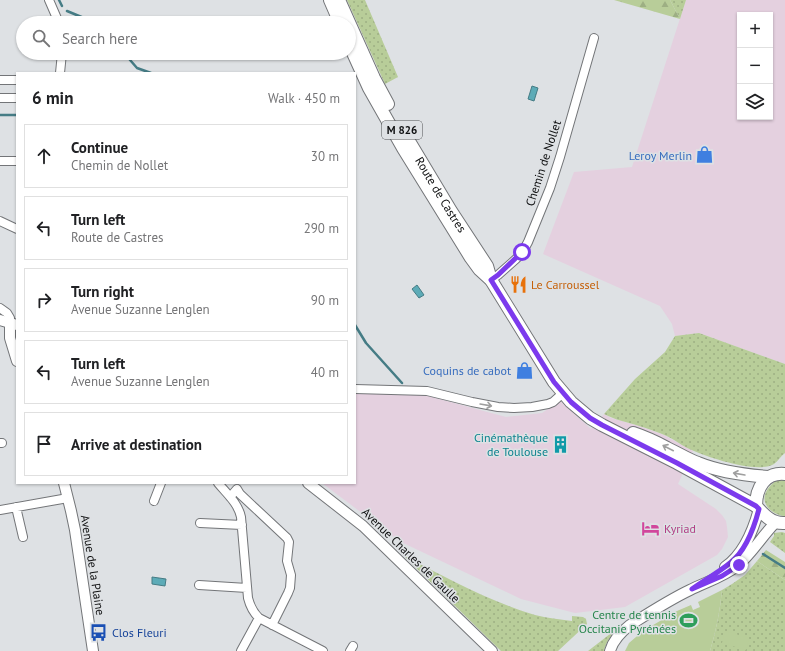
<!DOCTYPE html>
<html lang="en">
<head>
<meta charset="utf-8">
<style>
  body { margin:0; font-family:"PT Sans",sans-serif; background:#f6f6f6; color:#202124 }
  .controls { position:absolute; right:12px; top:12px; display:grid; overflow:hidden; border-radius:0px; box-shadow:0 1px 3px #0004 }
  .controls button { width:36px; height:36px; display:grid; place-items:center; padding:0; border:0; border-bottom:1px solid #e0e0e0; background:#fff; color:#202124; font:20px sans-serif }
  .stop { position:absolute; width:12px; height:12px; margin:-9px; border:3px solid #7c3aed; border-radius:50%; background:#fff }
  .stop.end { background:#7c3aed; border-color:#fff; box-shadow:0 1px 4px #0008 }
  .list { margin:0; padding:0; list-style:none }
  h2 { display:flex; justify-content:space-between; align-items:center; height:52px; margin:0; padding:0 16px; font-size:17px }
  h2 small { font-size:13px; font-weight:400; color:#757577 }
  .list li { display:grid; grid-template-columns:26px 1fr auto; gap:12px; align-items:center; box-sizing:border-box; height:64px; margin:0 8px 8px; padding:0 8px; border:1px solid #e0e0e0; border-radius:0px }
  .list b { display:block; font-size:15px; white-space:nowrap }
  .list p { margin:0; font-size:13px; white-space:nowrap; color:#757577 }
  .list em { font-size:13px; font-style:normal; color:#757577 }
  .icon { flex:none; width:22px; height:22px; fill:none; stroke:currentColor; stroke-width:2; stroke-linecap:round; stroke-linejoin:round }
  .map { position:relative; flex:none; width:785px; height:651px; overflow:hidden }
  .search { position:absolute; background:#fff; box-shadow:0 1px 3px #0004; left:16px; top:16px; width:340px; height:44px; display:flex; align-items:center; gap:10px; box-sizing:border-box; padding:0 14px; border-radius:22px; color:#757577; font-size:15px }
  .panel { position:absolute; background:#fff; box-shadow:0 1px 3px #0004; left:16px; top:72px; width:340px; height:412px; border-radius:0px }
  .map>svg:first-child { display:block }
  .commercial { fill:#e4d0df; fill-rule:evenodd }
  .grass { fill:url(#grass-dots) }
  .forest { fill:url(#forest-firs) }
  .pitch { fill:#b8cd99 }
  .water { fill:url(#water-ripples); stroke:#457c85 }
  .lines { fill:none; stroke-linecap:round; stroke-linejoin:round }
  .stream { stroke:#457c85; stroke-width:2.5 }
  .minor-casing { stroke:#737578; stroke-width:10 }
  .tertiary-casing { stroke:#737578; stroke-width:12 }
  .primary-casing { stroke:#737578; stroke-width:14 }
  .minor { stroke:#fff; stroke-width:8 }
  .tertiary { stroke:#fff; stroke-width:10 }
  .primary { stroke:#fff; stroke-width:12 }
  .oneway { stroke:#9f9f9f }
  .route { stroke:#7c3aed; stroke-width:5 }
  .labels { text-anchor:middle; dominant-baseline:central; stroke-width:3; stroke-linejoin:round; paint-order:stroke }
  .shield { fill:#dee1e4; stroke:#4c4e50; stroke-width:1 }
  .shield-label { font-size:11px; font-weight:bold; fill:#0e0f10 }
  .shop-label { font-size:12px; fill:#366cbe; stroke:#dee1e4; text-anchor:end }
  .street-label { font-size:12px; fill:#0e0f10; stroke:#dee1e4 }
  .food-label { font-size:12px; fill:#c56008; stroke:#dee1e4; text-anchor:start }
  .culture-label { font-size:12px; fill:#0d838f; stroke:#dee1e4; text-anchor:end }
  .hotel-label { font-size:12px; fill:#b23c85; stroke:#dee1e4; text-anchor:start }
  .leisure-label { font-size:12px; fill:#27864d; stroke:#dee1e4; text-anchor:end }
  .transit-label { font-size:12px; fill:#164399; stroke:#dee1e4; text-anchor:start }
</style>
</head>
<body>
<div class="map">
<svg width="785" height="651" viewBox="0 0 785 651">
  <defs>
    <pattern id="grass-dots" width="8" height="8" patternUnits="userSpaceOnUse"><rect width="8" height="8" fill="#b8cd99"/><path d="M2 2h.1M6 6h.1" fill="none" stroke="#9daf83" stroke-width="1.8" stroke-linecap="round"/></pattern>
    <pattern id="forest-firs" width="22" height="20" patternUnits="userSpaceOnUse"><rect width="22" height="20" fill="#b8cd99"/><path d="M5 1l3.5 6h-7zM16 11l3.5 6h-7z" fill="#9daf83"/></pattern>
    <pattern id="water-ripples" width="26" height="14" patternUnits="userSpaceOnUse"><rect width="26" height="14" fill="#5dabb7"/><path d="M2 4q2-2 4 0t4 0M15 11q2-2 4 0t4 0" fill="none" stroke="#4b8a93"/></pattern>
  </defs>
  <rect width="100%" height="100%" fill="#dee1e4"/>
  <path class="commercial" d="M686,0H785V364L699,333L675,336L672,324L660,306L543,254L574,172L632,167ZM740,15H770V117H740Z
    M355,389L406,390L506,417L542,413L560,401L591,429L604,414L611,418L639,426L664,435L693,451L678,484L716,509L722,515L726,521L727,527L728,537L722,549L717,555L625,607L575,613L521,599L399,541L322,483H355Z"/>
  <path class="grass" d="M347,0H365L398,77L385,84Z
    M670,0H686L680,19Z
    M699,333L785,364V453C781,456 778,461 774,464C758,474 710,458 694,451C683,447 673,438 662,434C654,431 647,428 639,426C627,422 615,420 604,414L635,379L665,352L675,336Z
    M777,480H785V516C780,516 777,514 773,512C758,502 765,488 777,480Z
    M782,532L785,533V553L770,542L774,536V533Z
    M403,555C446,578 489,601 535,615C547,618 559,619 572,621V616L583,617L586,619L587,624L558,651H501Z
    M757,561L785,580V651H710C716,631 720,611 722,590L732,584L745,575Z
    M619,627C612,634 606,641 604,651H588Z"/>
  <path class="forest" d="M614,0H670L680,19Z
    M766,550L785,562V580L757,561Z"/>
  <path class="pitch" d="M722,590C720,611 716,631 710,651H625L629,643L643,631L677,611L691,605L693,610L700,607L698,602Z
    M725,631L749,638L746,650L722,643Z"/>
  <path class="water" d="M532,86L538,88L534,101L528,99Z
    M417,285L424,295L419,298L412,289Z
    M152,577L166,579L165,586L152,584Z"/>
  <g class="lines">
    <path class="stream" d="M59,0L62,6
      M67,11L96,23
      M124,53L137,68L151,73
      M0,115H17
      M355,325L366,343L402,383
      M763,554L785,568"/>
    <defs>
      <path id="minor" d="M49,0L59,23
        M60,73L62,53
        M0,80H17
        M0,98H17
        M0,161H17
        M0,221L17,229
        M491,280L498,275L516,259L522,253L528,242L550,188L560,157L594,38
        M0,308L7,313L10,318V323
        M355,389L427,391L472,402L498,407L514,408L532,407L548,404L553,402L563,393
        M0,443H2
        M218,483C227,494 238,503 241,517L248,598C250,606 253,612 259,618L323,651
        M230,497L237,489L240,494L287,538L289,542L287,561L291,575L290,588L288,593L272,625
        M154,501L161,483
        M16,507L23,537
        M0,510L68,498
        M200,523L242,525
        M199,585L247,588
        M241,651L259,618
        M350,651L353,646"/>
      <path id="tertiary" d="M0,320L17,325
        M10,323V338L17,361
        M64,483L71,511L75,530L93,651
        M308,483L363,526L492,651
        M725,567C744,554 753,531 759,509
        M610,651C613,640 621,632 630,625C649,613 669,600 690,590C706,582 723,577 737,566C751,555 762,536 775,523"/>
      <g id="primary">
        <path d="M330,0L340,23"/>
        <path d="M339,0L374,78L388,104"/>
        <path d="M349,44L369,88L403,148L471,258L479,269L491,280L554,382L571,402L590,418L602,425L677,463L756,506"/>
        <path id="s1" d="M403,131L451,211L487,266L491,280"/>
        <path d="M633,433C645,437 656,442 667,448C678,453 687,459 698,463C720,472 744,475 768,477"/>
        <path d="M785,474C765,472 756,488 756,506C764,515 772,524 785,523"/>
      </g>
    </defs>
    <use href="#minor" class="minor-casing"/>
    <use href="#tertiary" class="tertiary-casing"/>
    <use href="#primary" class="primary-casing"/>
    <use href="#minor" class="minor"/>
    <use href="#tertiary" class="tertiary"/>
    <use href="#primary" class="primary"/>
  </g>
  <defs><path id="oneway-shaft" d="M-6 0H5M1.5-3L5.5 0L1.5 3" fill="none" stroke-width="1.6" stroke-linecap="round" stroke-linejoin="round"/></defs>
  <g class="oneway">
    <use href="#oneway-shaft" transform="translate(486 405) rotate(10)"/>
    <use href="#oneway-shaft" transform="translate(668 448) rotate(-153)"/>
    <use href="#oneway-shaft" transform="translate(739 474) rotate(-170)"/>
  </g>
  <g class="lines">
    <path class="route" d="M522,252L498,275L491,280L554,382L571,402L590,418L602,425L677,463L756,506L759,509C754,528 746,551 730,563C718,573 704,580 692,589L722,576L739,565"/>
  </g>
  <defs>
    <symbol id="shop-bare" viewBox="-9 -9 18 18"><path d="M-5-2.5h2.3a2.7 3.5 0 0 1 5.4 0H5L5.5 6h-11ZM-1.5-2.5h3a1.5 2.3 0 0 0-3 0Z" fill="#3f7fe0" stroke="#dee1e4" stroke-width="2.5" paint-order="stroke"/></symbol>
    <symbol id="restaurant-bare" viewBox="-9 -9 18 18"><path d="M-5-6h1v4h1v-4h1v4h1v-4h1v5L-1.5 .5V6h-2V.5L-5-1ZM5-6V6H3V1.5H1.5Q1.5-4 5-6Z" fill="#e8710a" stroke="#dee1e4" stroke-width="2.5" paint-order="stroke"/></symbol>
    <symbol id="building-bare" viewBox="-9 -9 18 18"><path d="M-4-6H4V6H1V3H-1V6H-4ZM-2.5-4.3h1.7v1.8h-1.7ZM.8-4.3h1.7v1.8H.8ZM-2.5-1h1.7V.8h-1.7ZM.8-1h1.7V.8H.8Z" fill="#0f9aa8" stroke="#dee1e4" stroke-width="2.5" paint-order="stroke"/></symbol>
    <symbol id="hotel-bare" viewBox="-9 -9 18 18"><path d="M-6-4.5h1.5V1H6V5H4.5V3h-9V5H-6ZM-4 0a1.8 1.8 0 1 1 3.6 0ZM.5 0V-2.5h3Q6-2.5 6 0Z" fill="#d1479c" stroke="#dee1e4" stroke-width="2.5" paint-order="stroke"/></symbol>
    <symbol id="stadium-bare" viewBox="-9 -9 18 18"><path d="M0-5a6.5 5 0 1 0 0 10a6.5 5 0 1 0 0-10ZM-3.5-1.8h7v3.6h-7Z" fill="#2e9e5b" stroke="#dee1e4" stroke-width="2.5" paint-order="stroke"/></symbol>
    <symbol id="bus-bare" viewBox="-9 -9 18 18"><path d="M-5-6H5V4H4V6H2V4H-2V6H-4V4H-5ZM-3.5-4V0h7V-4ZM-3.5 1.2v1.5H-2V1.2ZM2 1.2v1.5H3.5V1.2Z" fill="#1a4fb4" stroke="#dee1e4" stroke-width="2.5" paint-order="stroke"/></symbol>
  </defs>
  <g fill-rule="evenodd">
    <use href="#shop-bare" x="692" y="142" width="25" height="25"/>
    <use href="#restaurant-bare" x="506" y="272" width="25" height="25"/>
    <use href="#shop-bare" x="512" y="358" width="25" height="25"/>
    <use href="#building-bare" x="548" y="432" width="25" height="25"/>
    <use href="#hotel-bare" x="638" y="516" width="25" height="25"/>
    <use href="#stadium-bare" x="676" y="608" width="25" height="25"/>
    <use href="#bus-bare" x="86" y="620" width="25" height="25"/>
  </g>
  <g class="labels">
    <rect class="shield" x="382" y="121" width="40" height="18" rx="3"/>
    <g class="shield-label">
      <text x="402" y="130">M 826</text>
    </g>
    <g class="shop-label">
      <text x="692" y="155">Leroy Merlin</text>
      <text x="511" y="370">Coquins de cabot</text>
    </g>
    <g class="street-label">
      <text transform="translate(543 163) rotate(-72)">Chemin de Nollet</text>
      <text stroke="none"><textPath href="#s1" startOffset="74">Route de Castres</textPath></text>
      <text transform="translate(411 555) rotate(44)">Avenue Charles de Gaulle</text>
      <text transform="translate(93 565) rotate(81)">Avenue de la Plaine</text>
    </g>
    <g class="food-label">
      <text x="531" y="284">Le Carroussel</text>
    </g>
    <g class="culture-label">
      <text x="548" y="437">Cinémathèque<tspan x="548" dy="14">de Toulouse</tspan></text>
    </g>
    <g class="hotel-label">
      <text x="664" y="528">Kyriad</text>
    </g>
    <g class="leisure-label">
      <text x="676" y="614">Centre de tennis<tspan x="676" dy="14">Occitanie Pyrénées</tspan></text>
    </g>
    <g class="transit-label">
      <text x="112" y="632">Clos Fleuri</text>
    </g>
  </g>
</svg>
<div class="controls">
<button>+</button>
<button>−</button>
<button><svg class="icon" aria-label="layers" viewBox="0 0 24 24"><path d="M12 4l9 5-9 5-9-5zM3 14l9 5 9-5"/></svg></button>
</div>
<div class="stop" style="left:522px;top:252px"></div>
<div class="stop end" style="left:739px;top:565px"></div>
<div class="search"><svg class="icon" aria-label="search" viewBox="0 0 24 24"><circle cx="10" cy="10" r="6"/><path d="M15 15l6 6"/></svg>Search here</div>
<section class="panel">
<h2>6 min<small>Walk · 450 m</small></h2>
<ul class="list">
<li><svg class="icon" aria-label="ahead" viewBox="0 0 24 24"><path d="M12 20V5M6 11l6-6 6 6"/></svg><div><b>Continue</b><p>Chemin de Nollet</p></div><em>30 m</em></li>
<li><svg class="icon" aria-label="left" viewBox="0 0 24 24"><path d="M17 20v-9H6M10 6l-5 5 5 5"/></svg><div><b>Turn left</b><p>Route de Castres</p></div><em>290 m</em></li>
<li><svg class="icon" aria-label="right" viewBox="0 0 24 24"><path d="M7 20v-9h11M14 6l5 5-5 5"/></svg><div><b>Turn right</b><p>Avenue Suzanne Lenglen</p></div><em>90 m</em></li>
<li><svg class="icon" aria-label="left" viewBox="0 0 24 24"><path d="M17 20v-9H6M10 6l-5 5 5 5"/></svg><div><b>Turn left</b><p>Avenue Suzanne Lenglen</p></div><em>40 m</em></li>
<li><svg class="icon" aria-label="arrive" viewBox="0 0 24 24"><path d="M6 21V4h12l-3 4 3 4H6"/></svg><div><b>Arrive at destination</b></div></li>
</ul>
</section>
</div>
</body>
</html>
